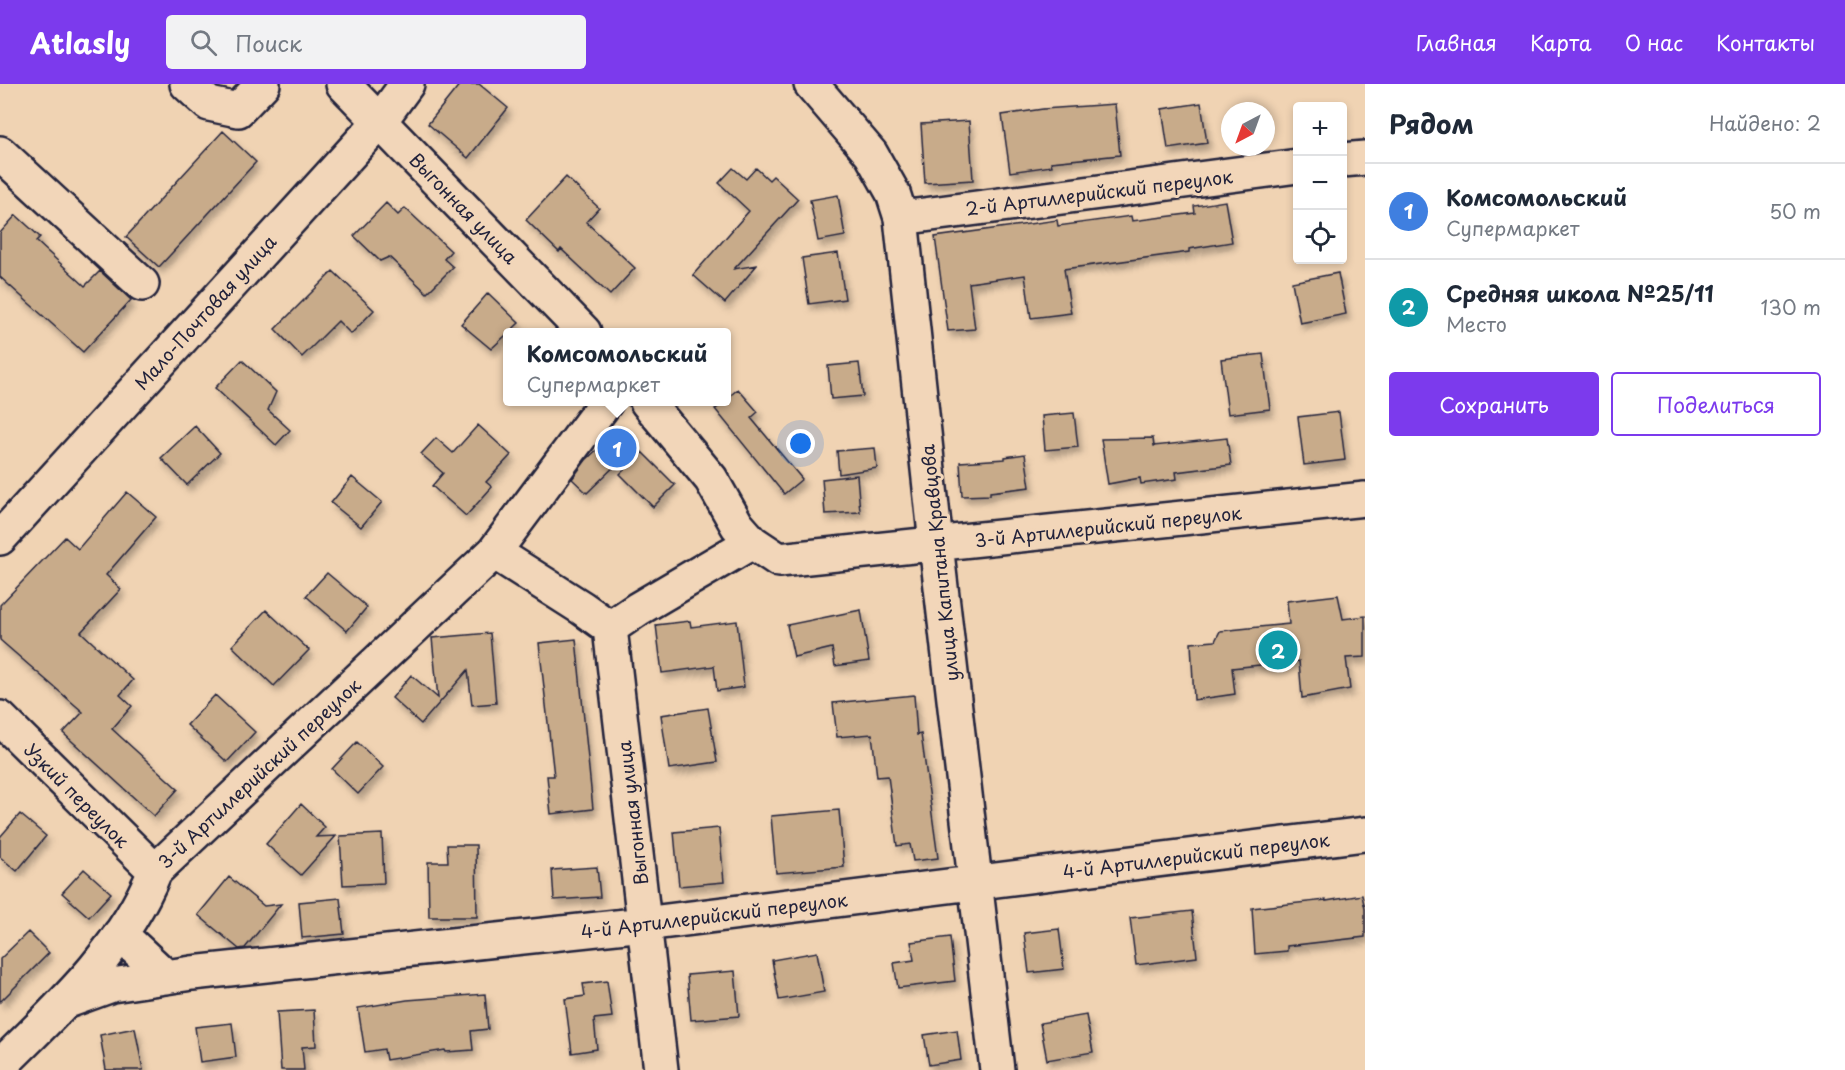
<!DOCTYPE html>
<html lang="ru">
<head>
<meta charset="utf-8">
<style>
  body { margin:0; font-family:"Playpen Sans",sans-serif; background:#f2f2f3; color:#1f2937 }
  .controls { position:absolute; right:18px; top:18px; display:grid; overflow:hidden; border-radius:6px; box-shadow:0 3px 9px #0003 }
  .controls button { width:54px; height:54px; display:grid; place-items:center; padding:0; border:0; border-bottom:2px solid #e0e1e3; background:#fff; color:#1f2937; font:30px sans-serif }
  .compass { position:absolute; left:1221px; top:18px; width:54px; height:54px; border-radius:50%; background:#fff; box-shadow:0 3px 9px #0003; rotate:221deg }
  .you { position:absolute; left:801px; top:360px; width:21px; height:21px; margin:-15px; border:4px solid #fff; border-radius:50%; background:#1a73e8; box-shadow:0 0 0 9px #1a73e833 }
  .badge { display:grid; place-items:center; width:39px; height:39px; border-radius:50%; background:#7c3aed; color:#fff; font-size:20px; font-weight:700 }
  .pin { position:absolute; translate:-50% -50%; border:3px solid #fff; box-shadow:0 2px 6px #0006 }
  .popup { position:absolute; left:503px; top:244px; width:228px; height:78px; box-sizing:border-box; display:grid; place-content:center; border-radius:6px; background:#fff; filter:drop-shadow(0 2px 4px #0005); font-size:20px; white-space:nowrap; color:#747a83 }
  .popup b { font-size:22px; color:#1f2937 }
  .popup::after { content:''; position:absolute; left:50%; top:100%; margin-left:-12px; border:12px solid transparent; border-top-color:#fff }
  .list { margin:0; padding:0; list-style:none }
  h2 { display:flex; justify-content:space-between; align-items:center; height:78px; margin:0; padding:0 24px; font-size:26px }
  h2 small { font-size:20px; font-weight:400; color:#747a83 }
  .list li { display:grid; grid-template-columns:39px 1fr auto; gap:18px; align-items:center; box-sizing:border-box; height:96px; padding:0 24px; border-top:2px solid #e0e1e3 }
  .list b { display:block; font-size:22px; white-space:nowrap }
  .list p { margin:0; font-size:20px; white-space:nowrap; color:#747a83 }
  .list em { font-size:20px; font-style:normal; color:#747a83 }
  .actions { display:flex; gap:12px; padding:18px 24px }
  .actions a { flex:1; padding:14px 0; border:2px solid #7c3aed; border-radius:6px; text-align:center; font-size:21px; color:#7c3aed }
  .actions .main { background:#7c3aed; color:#fff }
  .icon { flex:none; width:33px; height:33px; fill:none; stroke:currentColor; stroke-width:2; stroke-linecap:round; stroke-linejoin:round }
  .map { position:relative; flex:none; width:1365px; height:986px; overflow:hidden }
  header { display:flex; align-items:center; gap:36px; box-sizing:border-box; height:84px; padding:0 30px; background:#7c3aed; color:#fff }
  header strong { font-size:28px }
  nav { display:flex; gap:33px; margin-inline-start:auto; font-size:21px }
  .search { width:420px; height:54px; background:#f2f2f3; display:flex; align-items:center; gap:15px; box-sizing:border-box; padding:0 21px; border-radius:6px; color:#747a83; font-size:22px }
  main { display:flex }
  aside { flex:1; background:#fff }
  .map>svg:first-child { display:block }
  .building { fill:#c8ab8a; stroke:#22223b; stroke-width:1.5; filter:url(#shadow) }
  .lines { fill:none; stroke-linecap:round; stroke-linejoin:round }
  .minor-casing { stroke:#22223b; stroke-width:38 }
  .minor { stroke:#f2d6b9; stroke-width:33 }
  .labels { text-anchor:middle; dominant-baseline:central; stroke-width:6; stroke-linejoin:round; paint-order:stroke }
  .street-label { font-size:18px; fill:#22223b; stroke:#f2d6b9 }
</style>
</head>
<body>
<header>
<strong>Atlasly</strong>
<div class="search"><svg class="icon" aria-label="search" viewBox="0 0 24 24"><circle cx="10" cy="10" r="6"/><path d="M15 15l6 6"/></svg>Поиск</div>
<nav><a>Главная</a><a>Карта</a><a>О нас</a><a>Контакты</a></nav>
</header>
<main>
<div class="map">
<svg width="1365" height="986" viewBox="0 0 1365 986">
  <defs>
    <filter id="shadow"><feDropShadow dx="3.5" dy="6" stdDeviation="3" flood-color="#0004"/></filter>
  </defs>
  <rect width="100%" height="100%" fill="#f0d3b3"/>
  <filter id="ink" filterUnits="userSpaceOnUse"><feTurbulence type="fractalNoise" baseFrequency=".0167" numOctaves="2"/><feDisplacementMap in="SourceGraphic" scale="12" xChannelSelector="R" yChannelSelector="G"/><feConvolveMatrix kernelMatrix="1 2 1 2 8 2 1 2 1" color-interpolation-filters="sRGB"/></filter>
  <g filter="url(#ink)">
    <path class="building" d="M460,0H479L508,24L468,74L428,40Z
      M1201,19L1207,59L1168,65L1162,25Z
      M1115,20L1120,71L1051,78L1052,82L1010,88L1002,31L1043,25Z
      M969,37L973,96L925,99L921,40Z
      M223,47L256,78L159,183L126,153Z
      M733,84L746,95L756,84L769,96L773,92L798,115L734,185L757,181L725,219L693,191L749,127L719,99Z
      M566,93L599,124L586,138L635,184L610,211L561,165L559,168L526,136Z
      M838,111L845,152L818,157L810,116Z
      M1225,117L1232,158L1189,165V168L1064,185L1071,229L1031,234L1025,191L969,199L975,245L948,247L935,153L1057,136L1058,142L1131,132L1132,137L1195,129L1194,122Z
      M386,119L398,131L405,124L451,167L444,175L453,183L427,209L389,173L380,177L354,152Z
      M16,131L40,153L36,157L85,202L100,187L131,216L83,268L0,193V149Z
      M838,169L845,215L809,220L802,174Z
      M333,187L374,226L351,250L338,237L302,273L275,245Z
      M1338,189L1346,230L1300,239L1292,198Z
      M488,209L519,239L491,265L461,240Z
      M1263,270L1270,325L1228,330L1221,275Z
      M242,276L276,308L268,326L290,346L276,361L215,304Z
      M859,279L863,312L831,315L828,282Z
      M738,305L758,328L751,334L802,395L784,410L715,325L726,318V315Z
      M1339,328L1345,376L1304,381L1298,333Z
      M1074,329L1078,363L1045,366L1042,332Z
      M478,341L511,371L486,398L492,403L466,432L432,402L443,389L421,370L436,354L453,369Z
      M195,342L220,369L187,401L161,374Z
      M1153,354L1154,362L1227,354L1231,381L1176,388L1177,395L1141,400L1140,394L1108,400L1101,355Z
      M608,355L625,372L587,409L572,395L586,376Z
      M875,364L877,384L839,390L837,367Z
      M642,368L675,401L653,423L620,390Z
      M1025,370L1030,403L990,408V411L962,412L960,378L1005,375V373Z
      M857,391L860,428L825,430L822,395Z
      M352,393L382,418L361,443L331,419Z
      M127,408L156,433L106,491L121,505L81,548L133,596L120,611L132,622L112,645L178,705L154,732L63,649L83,628L0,556V521L65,453L78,465Z
      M327,489L367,523L347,547L306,512Z
      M1338,511L1343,535L1365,532V573L1346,574L1350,605L1302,614L1299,577L1232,584L1235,610L1194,616L1191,559L1215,557L1220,547L1289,540L1287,517Z
      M266,526L309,566L274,602L232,562Z
      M861,526L869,577L835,582L832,564L794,573L787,541Z
      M690,537L691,543L737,537L744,603L717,607L714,582L662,589L656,541Z
      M490,549L496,619L472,621L468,586L421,640L392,614L411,591L438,614L432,554Z
      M576,555L593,725L551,730L547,692H554L539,559Z
      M215,611L255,648L227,678L187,641Z
      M914,611L917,651L921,650L938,774L913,777L910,760L897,762L888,692L877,693L872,650L837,653L833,619Z
      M708,624L717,678L669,685L661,631Z
      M357,658L383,683L358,710L332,685Z
      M301,720L325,743L316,753L336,752L301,791L266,760Z
      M839,726L844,783L776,789L771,732Z
      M20,730L46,752L17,787L0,773V753Z
      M719,744L724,798L679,802L674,748Z
      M382,750L384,799L343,801L340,752Z
      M447,761H476L477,833H429L428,778H448Z
      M597,783L600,813L554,816L552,786Z
      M84,785L111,809L89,833L62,809Z
      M229,793L264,822L281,820L245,864L239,865L198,831Z
      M1362,811L1365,825V853L1287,862V867L1255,870L1252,824L1326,816V817Z
      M340,814L344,850L302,854L299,818Z
      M1192,827L1197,873L1136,881L1130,834Z
      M1059,845L1064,885L1029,889L1024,849Z
      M28,848L49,869L0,918V875Z
      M950,853L955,897L898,904L894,879L914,876L911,858Z
      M817,868L824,908L779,916L772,876Z
      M735,887L739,932L691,936L687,891Z
      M607,897L612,933L594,935L597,965L572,969L565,915L585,912L583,900Z
      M485,910L488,945L471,947L473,966L446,968L445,966L386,976L384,965L365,968L358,924L407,916Z
      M314,926L316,962L302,963L304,986H281L277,928Z
      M1086,931L1093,968L1047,976L1040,939Z
      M232,939L236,973L200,978L195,943Z
      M135,944L143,986H106L100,951Z
      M957,946L961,976L929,981L924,951Z"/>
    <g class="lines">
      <defs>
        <path id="minor" d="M187,0L209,20L238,26L263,0
          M343,0L584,248
          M811,0L871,70L893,109L901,134L936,460L997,986
          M0,69L142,200
          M1342,76L1365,74
          M901,134L1298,82
          M647,318L711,395L737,441L752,458L779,476L1365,415
          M0,454L380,37L407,0
          M494,468L582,524L610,544L638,525L752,458
          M610,544L661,986
          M0,634L155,787
          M120,850L166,893
          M65,918L112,901L192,889L644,840L1365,750
          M0,982C59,924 123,866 155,787L494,468L606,318"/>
      </defs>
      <use href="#minor" class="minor-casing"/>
      <use href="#minor" class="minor"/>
    </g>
  </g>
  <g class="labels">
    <g class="street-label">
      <text transform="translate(1099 108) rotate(-7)">2-й Артиллерийский переулок</text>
      <text transform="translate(464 124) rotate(46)">Выгонная улица</text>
      <text transform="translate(205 228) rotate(-48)">Мало-Почтовая улица</text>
      <text transform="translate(1108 442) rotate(-6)">3-й Артиллерийский переулок</text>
      <text transform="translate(939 479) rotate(-96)">улица Капитана Кравцова</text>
      <text transform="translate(259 689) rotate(-43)">3-й Артиллерийский переулок</text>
      <text transform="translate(77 711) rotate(45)">Узкий переулок</text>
      <text transform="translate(632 729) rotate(-97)">Выгонная улица</text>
      <text transform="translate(1196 771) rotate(-7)">4-й Артиллерийский переулок</text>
      <text transform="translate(714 831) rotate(-7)">4-й Артиллерийский переулок</text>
    </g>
  </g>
</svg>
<div class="controls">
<button>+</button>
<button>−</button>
<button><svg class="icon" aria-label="locate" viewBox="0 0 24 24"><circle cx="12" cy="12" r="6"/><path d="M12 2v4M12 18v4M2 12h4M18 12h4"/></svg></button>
</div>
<svg class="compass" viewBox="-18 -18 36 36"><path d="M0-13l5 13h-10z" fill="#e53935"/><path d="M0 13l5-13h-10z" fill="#747a83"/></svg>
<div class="you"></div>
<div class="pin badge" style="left:617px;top:364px;background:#3f7fe0">1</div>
<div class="popup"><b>Комсомольский</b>Супермаркет</div>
<div class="pin badge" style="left:1278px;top:566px;background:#0f9aa8">2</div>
</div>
<aside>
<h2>Рядом<small>Найдено: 2</small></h2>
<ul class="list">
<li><span class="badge" style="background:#3f7fe0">1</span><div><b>Комсомольский</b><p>Супермаркет</p></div><em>50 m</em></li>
<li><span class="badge" style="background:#0f9aa8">2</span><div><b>Средняя школа №25/11</b><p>Место</p></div><em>130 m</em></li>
</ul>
<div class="actions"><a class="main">Сохранить</a><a>Поделиться</a></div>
</aside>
</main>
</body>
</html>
